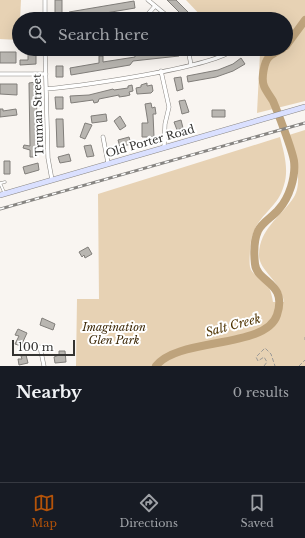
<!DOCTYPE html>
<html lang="en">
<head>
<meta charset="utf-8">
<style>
  body { margin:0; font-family:"Libre Baskerville",serif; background:#20242c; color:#f1f3f6 }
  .scale { position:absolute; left:12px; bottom:10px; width:63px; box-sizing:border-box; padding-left:4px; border:2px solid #353432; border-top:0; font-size:11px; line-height:14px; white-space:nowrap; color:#353432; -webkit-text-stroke:3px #fff; paint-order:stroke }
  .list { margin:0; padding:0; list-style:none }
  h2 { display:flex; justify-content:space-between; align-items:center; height:52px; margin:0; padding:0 16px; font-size:17px }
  h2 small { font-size:13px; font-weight:400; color:#9ea1a6 }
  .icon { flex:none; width:22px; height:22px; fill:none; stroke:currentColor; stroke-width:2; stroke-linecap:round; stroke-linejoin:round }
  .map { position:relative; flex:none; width:305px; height:366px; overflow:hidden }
  .search { position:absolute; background:#171b24; box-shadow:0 4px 16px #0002; left:12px; right:12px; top:12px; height:44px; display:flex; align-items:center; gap:10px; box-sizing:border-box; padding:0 14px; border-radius:22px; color:#9ea1a6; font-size:15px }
  .sheet { height:116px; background:#171b24 }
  nav { display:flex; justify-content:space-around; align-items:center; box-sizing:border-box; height:56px; border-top:1px solid #363941; background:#171b24; font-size:11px; color:#9ea1a6 }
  nav a { display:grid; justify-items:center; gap:2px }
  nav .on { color:#b45309 }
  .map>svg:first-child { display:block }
  .green { fill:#e7d2b4 }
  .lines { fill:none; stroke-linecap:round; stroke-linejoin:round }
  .river { stroke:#bea37c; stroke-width:8 }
  .building { fill:#b9b6b1; stroke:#817e7a }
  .lane-casing { stroke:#898682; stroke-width:3 }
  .street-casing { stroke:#898682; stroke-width:4.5 }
  .secondary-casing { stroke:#898682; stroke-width:6 }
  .path { stroke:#9c9a97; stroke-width:1; stroke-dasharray:4 2; stroke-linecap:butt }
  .lane { stroke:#fff; stroke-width:2 }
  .street { stroke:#fff; stroke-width:3.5 }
  .secondary { stroke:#dae0ff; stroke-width:5 }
  .rail-casing { stroke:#878582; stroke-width:3 }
  .rail { stroke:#fff; stroke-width:1.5; stroke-dasharray:4.5; stroke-linecap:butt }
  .labels { text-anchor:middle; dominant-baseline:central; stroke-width:4; stroke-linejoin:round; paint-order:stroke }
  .street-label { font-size:11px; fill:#353432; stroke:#fff }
  .park-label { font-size:11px; font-style:italic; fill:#3d2908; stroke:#fff }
  .water-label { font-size:12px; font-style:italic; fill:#4e3300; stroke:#fff }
</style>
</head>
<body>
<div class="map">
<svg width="305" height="366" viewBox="0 0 305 366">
  <rect width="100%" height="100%" fill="#f9f5f1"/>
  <path class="green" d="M0,0H21L19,40L0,39Z
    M186,0H305V101L257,113L260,53L264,49H286V19H267L261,13L233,19H204Z
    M305,130V366H76L77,299H99L98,194L280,137C284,153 289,169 284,185C277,212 253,214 250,248C250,254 249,261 250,267C252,275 260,277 265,282C270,287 272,295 273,302H284C281,280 258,271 259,254C260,229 279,218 292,200C305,184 294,152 289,135Z"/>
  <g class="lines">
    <path class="river" d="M286,46L305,20
      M156,366C178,337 266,349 277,315C288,282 257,283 255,264C254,255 254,240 258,231C262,222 273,217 279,209C289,198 296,177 294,161C292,149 278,113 273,101C270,96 266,91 264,86C261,79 264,62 269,57C272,54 278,51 282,49"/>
  </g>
  <path class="building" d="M55,0H62V19H55Z
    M167,0H176L195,19H186Z
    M134,1L135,8L70,19L69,12Z
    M178,50L179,56L133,61L130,65L71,75L70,68L99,63V56H103V62L135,57V54Z
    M0,52H16V63H0Z
    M28,53H36V64L20,65V60H28Z
    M241,58L245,64L233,71L216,77L188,82L187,76L218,70L233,64Z
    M56,66H63V77H56Z
    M181,77L183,89L177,91L174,78Z
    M36,82L38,157H30V150L23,148L24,145L30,146L29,83Z
    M147,83V86L152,85L153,91L151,93L137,94L136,88L141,87V85Z
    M0,84H17V95L0,94Z
    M132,85L133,91L129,92L130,95L126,96L119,97V95L99,99L98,102L94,103L93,100L71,103L70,96L89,95L113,89L114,90L128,88V86Z
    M55,97H63V109H56Z
    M185,100L189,112L182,114L179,101Z
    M151,103L152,108L155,107L156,114H153L154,137H142V123H148L145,104Z
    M0,109H3V111L16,109L17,115L0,117Z
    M212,110H225V117H212Z
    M106,114L107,121L92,123L91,116Z
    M120,116L126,126L120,130L114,121Z
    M56,119H63L64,147H57Z
    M181,120L183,128L177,130L174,122Z
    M85,123L92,125L85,139L80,137Z
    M129,137L131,144L120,147L118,140Z
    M91,145L94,156L87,157L84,146Z
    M69,154L71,161L60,163L58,157Z
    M4,161H10V174H4Z
    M38,163L39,170L25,174L23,167Z
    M88,247L92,254L85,258L84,255L82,257L79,252Z
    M42,318L55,324L53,330L40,325Z
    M18,329L27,333L21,346L15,344L19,336L15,335Z
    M59,351H65L66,362L55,363L54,357L59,355Z
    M26,355L28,363L19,365L18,359H22L21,356Z"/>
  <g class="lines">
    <defs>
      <path id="lane" d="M0,183L4,192
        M1,183L5,182"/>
      <path id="street" d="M148,0L171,19
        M45,19V0
        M134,19L148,14L155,6
        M45,49L48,158L52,180
        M188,49L191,65
        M161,71L169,107L165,124L164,148
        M0,74H46
        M46,89C78,86 214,68 234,49
        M103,137L108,163
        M40,347L44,366"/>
      <path id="secondary" d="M0,195L305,107"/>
    </defs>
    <use href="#lane" class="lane-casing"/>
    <use href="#street" class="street-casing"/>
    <use href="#secondary" class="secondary-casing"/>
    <path class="path" d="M305,337V340
      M264,366L267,362L264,357L258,361L256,357L265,348L271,354L275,366
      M299,366L305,360"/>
    <use href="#lane" class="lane"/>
    <use href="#street" class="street"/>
    <use href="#secondary" class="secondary"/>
    <defs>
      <path id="rail" d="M0,209L305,123"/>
    </defs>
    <use href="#rail" class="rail-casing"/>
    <use href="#rail" class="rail"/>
  </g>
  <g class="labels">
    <g class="street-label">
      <text transform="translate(38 115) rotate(-92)">Truman Street</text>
      <text transform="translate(150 141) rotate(-16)">Old Porter Road</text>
    </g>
    <g class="park-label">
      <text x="114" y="327">Imagination<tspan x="114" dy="13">Glen Park</tspan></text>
    </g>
    <g class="water-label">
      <text transform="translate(233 325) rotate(-15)">Salt Creek</text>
    </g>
  </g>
</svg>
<div class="scale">100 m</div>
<div class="search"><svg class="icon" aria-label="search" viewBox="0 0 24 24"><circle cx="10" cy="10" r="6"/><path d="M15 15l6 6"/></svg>Search here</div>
</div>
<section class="sheet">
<h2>Nearby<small>0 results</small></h2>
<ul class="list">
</ul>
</section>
<nav>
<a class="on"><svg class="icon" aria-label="map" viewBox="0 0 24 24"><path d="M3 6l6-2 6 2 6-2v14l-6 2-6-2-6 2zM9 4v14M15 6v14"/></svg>Map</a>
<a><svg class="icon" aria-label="directions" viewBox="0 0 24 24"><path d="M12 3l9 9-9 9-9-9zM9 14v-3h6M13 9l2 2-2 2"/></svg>Directions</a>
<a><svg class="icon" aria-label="saved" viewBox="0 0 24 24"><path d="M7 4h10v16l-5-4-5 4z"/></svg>Saved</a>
</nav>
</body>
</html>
